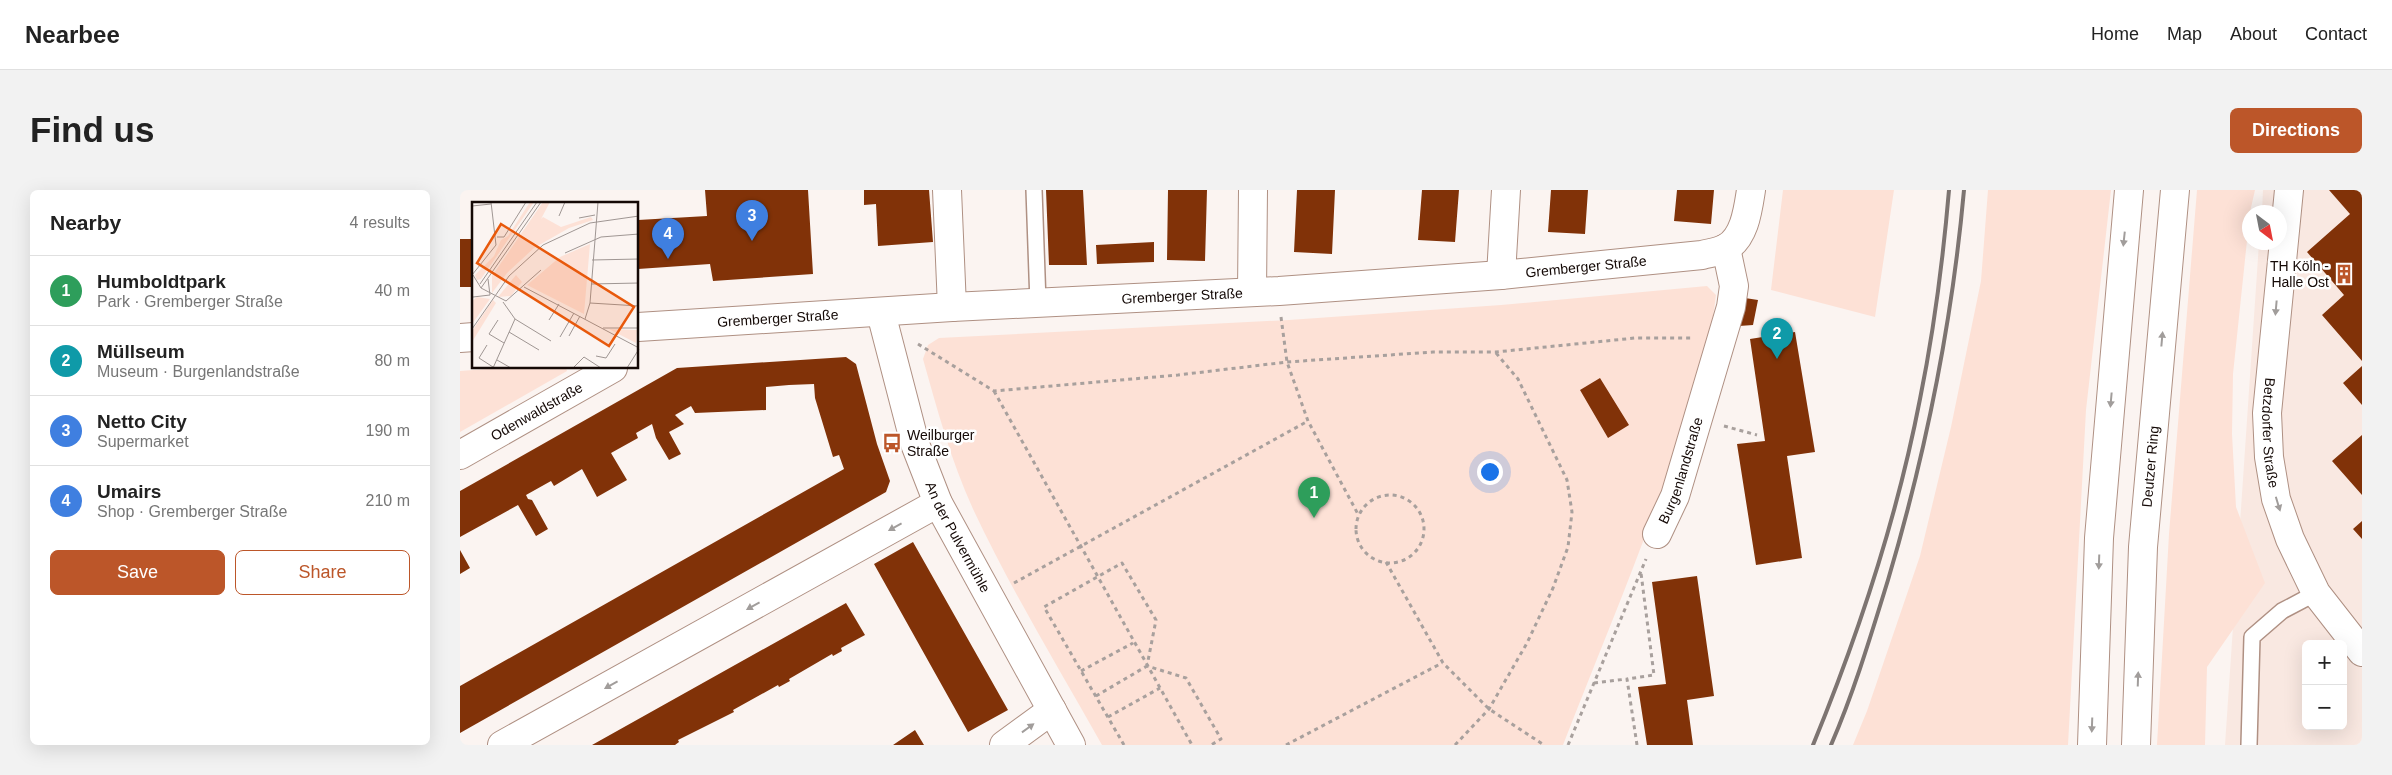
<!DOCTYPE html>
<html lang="en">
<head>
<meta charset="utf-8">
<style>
  body { margin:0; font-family:Arial,sans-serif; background:#f2f2f2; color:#222 }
  .controls { position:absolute; right:15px; bottom:15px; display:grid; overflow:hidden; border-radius:8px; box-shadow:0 5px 20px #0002 }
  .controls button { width:45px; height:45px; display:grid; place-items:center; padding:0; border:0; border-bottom:1px solid #e0e0e0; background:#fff; color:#222; font:25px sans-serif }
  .compass { position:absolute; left:1782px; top:15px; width:45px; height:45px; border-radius:50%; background:#fff; box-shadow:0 5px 20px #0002; rotate:148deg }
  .you { position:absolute; left:1029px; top:281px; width:18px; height:18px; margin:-12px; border:4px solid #fff; border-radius:50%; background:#1a73e8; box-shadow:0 0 0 8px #1a73e833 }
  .badge { display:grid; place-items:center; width:32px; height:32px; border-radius:50%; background:#bc5629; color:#fff; font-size:16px; font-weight:700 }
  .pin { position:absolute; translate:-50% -41px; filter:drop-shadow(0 1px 2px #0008) }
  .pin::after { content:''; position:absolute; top:26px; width:18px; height:15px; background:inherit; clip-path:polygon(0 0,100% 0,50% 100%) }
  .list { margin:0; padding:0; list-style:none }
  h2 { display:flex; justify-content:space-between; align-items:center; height:65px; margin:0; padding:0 20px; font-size:21px }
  h2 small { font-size:16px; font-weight:400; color:#767676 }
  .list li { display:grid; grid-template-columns:32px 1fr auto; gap:15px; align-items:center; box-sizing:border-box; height:70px; padding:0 20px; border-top:1px solid #e0e0e0 }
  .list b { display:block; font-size:19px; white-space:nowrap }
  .list p { margin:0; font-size:16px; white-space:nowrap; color:#767676 }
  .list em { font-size:16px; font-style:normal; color:#767676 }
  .actions { display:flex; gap:10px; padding:15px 20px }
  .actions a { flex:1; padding:11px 0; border:1px solid #bc5629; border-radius:8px; text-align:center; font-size:18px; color:#bc5629 }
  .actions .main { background:#bc5629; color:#fff }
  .map { position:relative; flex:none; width:1902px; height:555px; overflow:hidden; border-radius:8px }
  header { display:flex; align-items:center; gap:30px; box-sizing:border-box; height:70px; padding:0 25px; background:#fff; border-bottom:1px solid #e0e0e0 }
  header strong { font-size:24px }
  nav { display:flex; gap:28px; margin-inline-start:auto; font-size:18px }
  .intro { display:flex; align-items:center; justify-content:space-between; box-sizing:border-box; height:120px; padding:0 30px }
  h1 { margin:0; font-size:35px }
  .button { padding:12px 22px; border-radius:8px; background:#bc5629; color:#fff; font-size:18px; font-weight:700 }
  main { display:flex; gap:30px; padding:0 30px }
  aside { flex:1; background:#fff; border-radius:8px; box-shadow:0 5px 20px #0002 }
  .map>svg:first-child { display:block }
  .built { fill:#f9e8e1; fill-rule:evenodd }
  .green { fill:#fde1d6 }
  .building { fill:#813208 }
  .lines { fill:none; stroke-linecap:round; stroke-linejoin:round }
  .lane-casing { stroke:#af9083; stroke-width:18 }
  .street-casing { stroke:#af9083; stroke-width:30 }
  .secondary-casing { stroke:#af9083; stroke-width:30 }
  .primary-casing { stroke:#af9083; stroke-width:30 }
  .path { stroke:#a8a09d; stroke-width:3; stroke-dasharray:4 4; stroke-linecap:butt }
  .lane { stroke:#fff; stroke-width:15 }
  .street { stroke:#fff; stroke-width:28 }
  .secondary { stroke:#fff; stroke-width:28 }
  .primary { stroke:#fff; stroke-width:28 }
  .rail { stroke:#7d7471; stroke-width:4 }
  .oneway { fill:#a19d9b }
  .labels { text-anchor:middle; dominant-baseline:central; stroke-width:5; stroke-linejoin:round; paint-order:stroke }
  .street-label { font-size:14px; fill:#140906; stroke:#fff }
  .poi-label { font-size:14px; fill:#140906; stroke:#fff; text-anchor:end }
  .inset-road { fill:none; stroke:#9f9693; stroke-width:1 }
  .view { fill:#e8590c; fill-opacity:0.15; stroke:#e8590c; stroke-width:2.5 }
  .inset-edge { fill:none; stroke:#140906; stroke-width:2.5 }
</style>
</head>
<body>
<header>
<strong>Nearbee</strong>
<nav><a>Home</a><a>Map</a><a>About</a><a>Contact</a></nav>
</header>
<div class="intro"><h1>Find us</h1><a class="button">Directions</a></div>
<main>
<aside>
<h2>Nearby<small>4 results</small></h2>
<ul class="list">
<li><span class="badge" style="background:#2e9e5b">1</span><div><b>Humboldtpark</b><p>Park · Gremberger Straße</p></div><em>40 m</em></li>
<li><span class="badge" style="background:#0f9aa8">2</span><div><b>Müllseum</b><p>Museum · Burgenlandstraße</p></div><em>80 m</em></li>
<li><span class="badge" style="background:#3f7fe0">3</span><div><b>Netto City</b><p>Supermarket</p></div><em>190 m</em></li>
<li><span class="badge" style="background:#3f7fe0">4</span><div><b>Umairs</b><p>Shop · Gremberger Straße</p></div><em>210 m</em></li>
</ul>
<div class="actions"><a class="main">Save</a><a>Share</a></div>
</aside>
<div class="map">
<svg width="1902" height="555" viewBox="0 0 1902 555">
  <rect width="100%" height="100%" fill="#fbf4f1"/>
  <path class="built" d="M1803,0H1902V555H1765L1799,53L1820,52V22H1802ZM1846,454H1883V536H1846Z"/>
  <path class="green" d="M1323,0H1434L1415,127L1311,100Z
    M1528,0H1651L1626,220L1608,555H1393L1407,521L1460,366L1491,237L1521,91Z
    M1737,0H1795L1790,22L1773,184L1772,244L1776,317L1805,393L1747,477L1745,555H1697L1709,344Z
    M1247,96L1256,105C1252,144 1239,183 1228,220C1194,334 1146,444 1103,555H642C598,477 551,400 513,319C491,271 477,219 463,169L468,155L479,148L829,130L1041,115Z
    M41,178H106L107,181L0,242V181Z"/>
  <path class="building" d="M245,0H348L353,84L253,91L250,74L178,79V30L247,26Z
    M404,0H469L473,52L418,56L416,14L404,15Z
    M586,0H623L627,75H589Z
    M708,0H747L745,71L707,70Z
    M837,0H875L872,64L834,62Z
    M962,0H999L995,52L958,50Z
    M1091,0H1128L1125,44L1088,42Z
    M1217,0H1254L1251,34L1214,31Z
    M1869,0H1902V171L1862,125L1884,105L1847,62L1890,24Z
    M0,49H14V97H0Z
    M694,52V72L637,74L636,55Z
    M1285,108L1298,110L1293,135L1279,136Z
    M1335,142L1355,262L1327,266L1342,368L1296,375L1277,254L1305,251L1290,149Z
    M386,167L396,174L417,254L430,291L426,302L0,543V496L384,279L379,265L373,267L355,208L354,194L329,195L306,197V220L235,223L231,216L215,225L224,234L209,242L221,264L209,270L196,248L192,234L176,243L178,248L151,263L167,290L137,307L122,279L94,296L91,291L66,305L68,309L72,310L88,339L76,346L58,315L0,347V301L217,178Z
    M1902,176V215L1883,193Z
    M1140,188L1169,235L1148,248L1120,200Z
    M1902,245V305L1872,271Z
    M1902,331V349L1893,339Z
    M453,352L548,520L508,542L414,374Z
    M0,360L10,378L0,384Z
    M1237,386L1254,506L1227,510L1233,555H1187L1178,497L1206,494L1192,392Z
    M386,413L405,445L381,458L382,461L373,466L372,464L329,489L330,491L319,497L318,495L273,520L274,522L218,550L219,552L215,555H132Z
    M455,540L464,555H433Z"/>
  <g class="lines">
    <defs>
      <path id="lane" d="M574,0L578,113
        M1789,555L1792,447L1822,421L1856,403"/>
      <g id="street">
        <path d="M487,0L492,117"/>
        <path id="s1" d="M1829,0L1807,223L1809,267L1816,309L1830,349L1856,403L1902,462"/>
        <path d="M1041,85L1046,0"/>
        <path d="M792,102L793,0"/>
        <path id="s2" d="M421,123L455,254L478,313L611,555"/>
        <path id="s3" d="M0,265L153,178"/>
        <path id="s4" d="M1197,344L1215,306L1271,117L1274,96L1266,58"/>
        <path d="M42,555L478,313"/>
        <path d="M544,555L592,520"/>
      </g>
      <g id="secondary">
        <path id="s5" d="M178,137L492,117L819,101L1041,85L1242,65C1249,63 1259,62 1266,58C1285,47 1288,19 1291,0"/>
        <path d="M0,148L14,147"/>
      </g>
      <g id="primary">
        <path d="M1632,555L1639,348L1669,0"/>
        <path id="s6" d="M1676,555L1683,357L1715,0"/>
      </g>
    </defs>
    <use href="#lane" class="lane-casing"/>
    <use href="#street" class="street-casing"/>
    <use href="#secondary" class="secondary-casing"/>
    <use href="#primary" class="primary-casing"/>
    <path class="path" d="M821,127L827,172L848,231L899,326
      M458,154L534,201L718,185L827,172L973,162H1036L1175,148H1233
      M534,201L732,555
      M1264,236L1297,245
      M896 339a34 34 0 1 1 68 0a34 34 0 1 1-68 0Z
      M926,372L983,473L1029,519L1084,555
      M554,393L848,231
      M621,481L673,453
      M1134,493L1167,489
      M636,506L687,476
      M648,527L700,498
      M664,555L584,417L662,373L696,430L687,476L726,488L761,549L751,555
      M826,555L982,473
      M995,555L1029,519L1067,453L1093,398L1108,357L1112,322L1107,290L1058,189L1036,163
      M1108,555L1186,369
      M1177,555L1167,489L1194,485L1181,383"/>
    <use href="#lane" class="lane"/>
    <use href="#street" class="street"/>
    <use href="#secondary" class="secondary"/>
    <use href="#primary" class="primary"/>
    <path class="rail" d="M1353,555C1399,443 1437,328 1460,209C1474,140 1483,70 1489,0
      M1371,555C1394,502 1411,445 1428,390C1466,262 1492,133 1504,0"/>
  </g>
  <defs><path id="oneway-solid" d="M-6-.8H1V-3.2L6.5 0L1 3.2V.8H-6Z" transform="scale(1.25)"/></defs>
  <g class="oneway">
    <use href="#oneway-solid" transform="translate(1664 49) rotate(96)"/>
    <use href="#oneway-solid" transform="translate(1816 118) rotate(95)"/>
    <use href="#oneway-solid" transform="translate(1702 149) rotate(-85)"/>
    <use href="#oneway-solid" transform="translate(1651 210) rotate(95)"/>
    <use href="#oneway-solid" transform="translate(1818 314) rotate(73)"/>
    <use href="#oneway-solid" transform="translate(435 337) rotate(151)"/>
    <use href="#oneway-solid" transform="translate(1639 372) rotate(92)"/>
    <use href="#oneway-solid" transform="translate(293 416) rotate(151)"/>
    <use href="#oneway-solid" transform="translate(1678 489) rotate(-88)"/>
    <use href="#oneway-solid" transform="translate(151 495) rotate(151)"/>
    <use href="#oneway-solid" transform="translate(1632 535) rotate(92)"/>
    <use href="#oneway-solid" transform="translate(568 538) rotate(-36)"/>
  </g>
  <defs>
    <symbol id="building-bare" viewBox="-9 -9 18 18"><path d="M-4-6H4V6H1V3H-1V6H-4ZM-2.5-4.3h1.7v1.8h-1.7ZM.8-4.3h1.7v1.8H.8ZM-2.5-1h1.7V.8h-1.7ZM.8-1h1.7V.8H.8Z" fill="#bc5629" stroke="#fff" stroke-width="2.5" paint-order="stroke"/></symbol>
    <symbol id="bus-bare" viewBox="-9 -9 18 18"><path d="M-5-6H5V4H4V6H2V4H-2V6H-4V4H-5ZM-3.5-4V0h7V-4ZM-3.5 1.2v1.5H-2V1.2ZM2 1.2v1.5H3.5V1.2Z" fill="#bc5629" stroke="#fff" stroke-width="2.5" paint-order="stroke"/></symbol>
  </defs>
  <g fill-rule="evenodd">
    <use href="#building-bare" x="1870" y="70" width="28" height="28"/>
    <use href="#bus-bare" x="418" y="239" width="28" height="28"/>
  </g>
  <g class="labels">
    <g class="street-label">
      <text stroke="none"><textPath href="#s5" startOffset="950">Gremberger Straße</textPath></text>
      <text stroke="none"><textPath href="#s5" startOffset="545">Gremberger Straße</textPath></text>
      <text stroke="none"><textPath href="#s5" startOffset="140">Gremberger Straße</textPath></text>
      <text stroke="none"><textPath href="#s3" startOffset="88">Odenwaldstraße</textPath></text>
      <text stroke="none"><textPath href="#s1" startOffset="244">Betzdorfer Straße</textPath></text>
      <text stroke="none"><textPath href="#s6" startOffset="279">Deutzer Ring</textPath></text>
      <text stroke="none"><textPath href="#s4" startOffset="68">Burgenlandstraße</textPath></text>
      <text stroke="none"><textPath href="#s2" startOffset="238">An der Pulvermühle</textPath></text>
    </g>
    <g class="poi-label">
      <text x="1869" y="76">TH Köln -<tspan x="1869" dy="16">Halle Ost</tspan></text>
      <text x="447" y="245" text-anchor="start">Weilburger<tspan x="447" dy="16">Straße</tspan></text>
    </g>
  </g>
  <g transform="translate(12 12)">
    <rect width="166" height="166" fill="#fbf4f1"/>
    <path d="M58,0H62L9,77L5,78L3,73L22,54L29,38L36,34ZM71,0H78L69,17L71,15L89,25L119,15L121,18L97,26L62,46L35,71L20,91V74ZM118,42L112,112L55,83L88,55ZM44,73L50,80L39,94L26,95ZM5,95L18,97L0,122V99ZM21,98L24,101L0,140V129ZM137,127L165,128L164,141Z" fill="#fde1d6"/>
    <path class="inset-road" d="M0,4L19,2M87,14L93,0M107,16L123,13M25,35H32L54,0M93,51L129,35L167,32M120,58L167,57M0,73L24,43L19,0M1,73L9,86L34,99L69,68M16,77L18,93M8,82L65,0M119,82L167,81M52,85L167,146M9,86L69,0M1,95L18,93M118,101L167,104M43,117L79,139M113,117L118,101L126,0M26,118L17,132L32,141M77,118L87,102M131,126H167M0,127L37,74L71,43L118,21L167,14M37,130L67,148M97,134L108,114M88,135L102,111M15,143L7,156L21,165M124,154L134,156L143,142M25,158L39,166M21,166L43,117L31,100M101,166L112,155L129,166M155,166L167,147"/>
    <path class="view" d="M29,22L162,105L137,144L5,61Z"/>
    <rect width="166" height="166" class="inset-edge"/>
  </g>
</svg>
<div class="controls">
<button>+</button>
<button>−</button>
</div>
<svg class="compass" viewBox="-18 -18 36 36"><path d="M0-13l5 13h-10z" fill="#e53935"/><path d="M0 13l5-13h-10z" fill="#767676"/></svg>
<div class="you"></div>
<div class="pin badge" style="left:854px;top:328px;background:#2e9e5b">1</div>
<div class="pin badge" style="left:1317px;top:169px;background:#0f9aa8">2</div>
<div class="pin badge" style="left:292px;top:51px;background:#3f7fe0">3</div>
<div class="pin badge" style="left:208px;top:69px;background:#3f7fe0">4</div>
</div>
</main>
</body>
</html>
